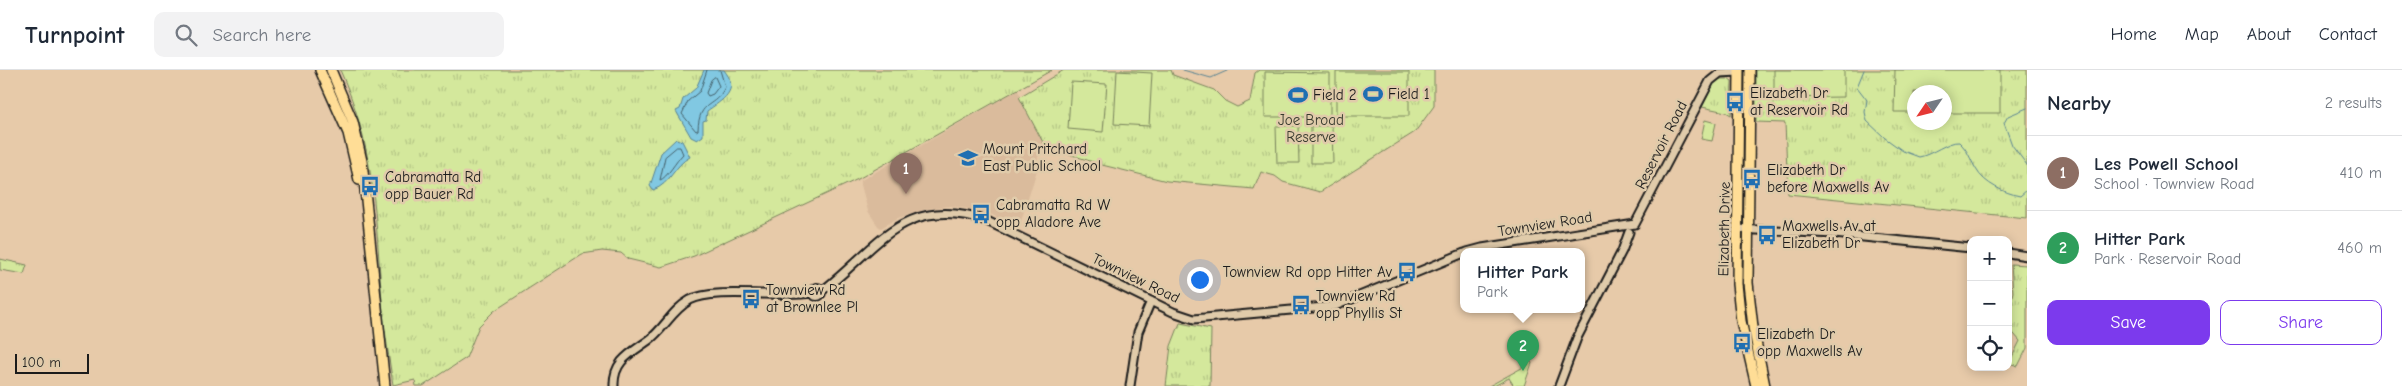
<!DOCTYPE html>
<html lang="en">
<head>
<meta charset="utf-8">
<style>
  body { margin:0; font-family:"Comic Neue",sans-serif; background:#f2f2f3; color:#1f2937 }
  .controls { position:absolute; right:15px; bottom:15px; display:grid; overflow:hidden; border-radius:10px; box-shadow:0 2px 12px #0003 }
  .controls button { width:45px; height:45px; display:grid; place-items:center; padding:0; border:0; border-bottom:1px solid #e0e1e3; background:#fff; color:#1f2937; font:25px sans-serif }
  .compass { position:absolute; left:1907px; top:15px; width:45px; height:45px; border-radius:50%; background:#fff; box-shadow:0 2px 12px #0003; rotate:235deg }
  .scale { position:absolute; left:15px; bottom:12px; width:74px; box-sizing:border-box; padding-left:5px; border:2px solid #1c1c1c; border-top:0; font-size:14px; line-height:18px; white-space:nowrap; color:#1c1c1c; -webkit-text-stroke:4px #e0cbaa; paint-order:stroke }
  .you { position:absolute; left:1199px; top:209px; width:18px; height:18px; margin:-12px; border:4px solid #fff; border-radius:50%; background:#1a73e8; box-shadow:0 0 0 8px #1a73e833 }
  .badge { display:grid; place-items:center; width:32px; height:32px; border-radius:50%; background:#7c3aed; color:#fff; font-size:16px; font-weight:700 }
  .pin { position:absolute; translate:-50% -41px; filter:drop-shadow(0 1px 2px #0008) }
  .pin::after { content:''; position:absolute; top:26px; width:18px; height:15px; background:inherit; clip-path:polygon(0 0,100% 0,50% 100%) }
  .popup { position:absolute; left:1460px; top:178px; width:125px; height:65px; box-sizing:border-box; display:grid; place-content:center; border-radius:10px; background:#fff; filter:drop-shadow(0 1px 4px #0005); font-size:16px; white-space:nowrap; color:#747a83 }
  .popup b { font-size:19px; color:#1f2937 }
  .popup::after { content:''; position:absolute; left:50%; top:100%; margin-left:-10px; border:10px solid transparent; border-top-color:#fff }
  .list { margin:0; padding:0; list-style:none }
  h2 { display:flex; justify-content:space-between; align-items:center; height:65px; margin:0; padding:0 20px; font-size:21px }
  h2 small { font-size:16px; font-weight:400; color:#747a83 }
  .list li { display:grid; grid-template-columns:32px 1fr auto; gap:15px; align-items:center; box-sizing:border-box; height:75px; padding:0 20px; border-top:1px solid #e0e1e3 }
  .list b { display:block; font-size:19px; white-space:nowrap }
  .list p { margin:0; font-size:16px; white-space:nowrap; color:#747a83 }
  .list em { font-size:16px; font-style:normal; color:#747a83 }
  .actions { display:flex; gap:10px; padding:15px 20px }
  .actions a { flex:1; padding:11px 0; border:1px solid #7c3aed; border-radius:10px; text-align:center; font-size:18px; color:#7c3aed }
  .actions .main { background:#7c3aed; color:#fff }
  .icon { flex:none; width:28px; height:28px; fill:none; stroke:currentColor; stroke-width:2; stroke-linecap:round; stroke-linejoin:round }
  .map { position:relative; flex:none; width:2027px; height:316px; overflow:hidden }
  header { display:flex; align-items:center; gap:30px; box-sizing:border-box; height:70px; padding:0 25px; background:#fff; border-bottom:1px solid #e0e1e3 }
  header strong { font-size:24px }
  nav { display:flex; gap:28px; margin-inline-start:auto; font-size:18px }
  .search { width:350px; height:45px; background:#f2f2f3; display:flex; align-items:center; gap:12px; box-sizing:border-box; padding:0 18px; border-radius:10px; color:#747a83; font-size:19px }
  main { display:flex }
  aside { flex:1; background:#fff }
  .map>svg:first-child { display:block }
  .built { fill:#dabb9c }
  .grass { fill:url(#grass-tufts); stroke:#78825c; fill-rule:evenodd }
  .pitch { fill:#d4e89c; stroke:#78825c }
  .water { fill:#81c8e2; stroke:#598393 }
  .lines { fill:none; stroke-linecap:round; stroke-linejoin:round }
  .shore { stroke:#44616b; stroke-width:1 }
  .stream { stroke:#598393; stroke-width:1 }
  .tertiary-casing { stroke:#1c1c1c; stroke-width:11 }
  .primary-casing { stroke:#1c1c1c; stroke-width:12 }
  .tertiary { stroke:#e0cbaa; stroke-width:7 }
  .primary { stroke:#ffdd96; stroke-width:9 }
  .labels { text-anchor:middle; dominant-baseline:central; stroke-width:5; stroke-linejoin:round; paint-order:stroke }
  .poi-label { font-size:15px; fill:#1c1c1c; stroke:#e0cbaa; text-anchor:start }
  .park-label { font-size:15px; fill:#383b2f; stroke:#e0cbaa }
  .street-label { font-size:15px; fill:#1c1c1c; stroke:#e0cbaa }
</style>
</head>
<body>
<header>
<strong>Turnpoint</strong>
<div class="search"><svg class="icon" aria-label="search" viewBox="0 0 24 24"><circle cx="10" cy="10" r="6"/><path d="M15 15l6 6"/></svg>Search here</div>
<nav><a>Home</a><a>Map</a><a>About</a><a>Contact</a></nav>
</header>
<main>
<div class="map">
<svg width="2027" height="316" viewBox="0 0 2027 316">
  <defs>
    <pattern id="grass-tufts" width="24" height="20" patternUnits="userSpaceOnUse" patternTransform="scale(1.25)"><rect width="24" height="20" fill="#d4e89c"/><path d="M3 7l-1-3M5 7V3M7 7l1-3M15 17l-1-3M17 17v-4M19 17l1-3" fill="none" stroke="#b5c686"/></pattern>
  </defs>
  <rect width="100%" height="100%" fill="#e7caa9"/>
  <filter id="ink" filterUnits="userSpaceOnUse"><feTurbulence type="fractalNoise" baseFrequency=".02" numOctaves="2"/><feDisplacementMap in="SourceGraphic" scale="10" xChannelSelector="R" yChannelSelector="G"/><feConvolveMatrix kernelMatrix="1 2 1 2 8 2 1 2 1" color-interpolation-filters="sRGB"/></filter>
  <g filter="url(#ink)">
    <path class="built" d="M1017,20L1047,60L1037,91L1038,97L1020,154L1015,156L986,142L951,136L927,139L898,148L881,158L878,156L868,141L860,111Z"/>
    <path class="grass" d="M340,0H1052L858,109L694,186L661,197L628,189L621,183L602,181L582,184L494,241L479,256L466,288L423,316H416L415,310L393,315C389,287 384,259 382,231C375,146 376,80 340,0Z
      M1064,0H1171L1173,5L1214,20L1225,31L1237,37L1250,31L1255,3L1259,0H1434V36L1415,62L1320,122L1283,112L1275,106L1261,102L1254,119L1167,111L1102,95L1045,76L1019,27Z
      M1756,0H2027V148L1788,124L1785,53L1756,52ZM1914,22H1944V52H1914Z
      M1719,9H1728L1732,12L1731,45L1726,42L1702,37L1714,13Z
      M0,189L27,195L24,204L0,200Z
      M2011,194L2027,195V278L2018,296L2009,293L2020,271L2008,257V242L2013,222Z
      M1180,253L1211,259L1210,316H1166L1171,276Z
      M1513,274L1532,293L1524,316H1514L1509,308L1494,316H1489L1529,294L1511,275Z"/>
    <path class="pitch" d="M1774,0H1844V27L1774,28Z
      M1895,0H2000V43H1945L1944,22H1914V42H1894Z
      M1117,1L1152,3L1149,56L1114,54Z
      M1265,2L1330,3V47H1265Z
      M1336,2H1409V46H1336Z
      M1071,12L1107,14L1103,62L1068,59Z
      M1705,50L1716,53L1712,71L1701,69Z
      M1276,56H1298L1299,93H1277Z
      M1311,56H1332L1333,93H1311Z"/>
    <path class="water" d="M704,0H724C741,21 722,30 707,41L706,50L703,51V66L697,70L691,67L676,41L680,39L683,29L696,18Z
      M676,69L682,71L690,87C674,95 671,114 653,120L650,116L661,83Z"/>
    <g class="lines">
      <path class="shore" d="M707,0L700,21L688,31L682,44L696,61L698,60C699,29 715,39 725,17L720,0
        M715,7L719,16L713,24L708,26L706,23L711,10Z
        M677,77H680L683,84C676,91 667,108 660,110L665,87Z"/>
      <path class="stream" d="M1183,0L1211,8L1229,0
        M1864,0L1857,17L1867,30L1865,42L1867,51L1885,68L1903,81L1919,87C1932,85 1948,71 1959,72C1968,80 1970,89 1976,99C1984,114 2005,123 2020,126L2027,120
        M2027,38L2008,46L2004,53L2012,75L2027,95"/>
      <defs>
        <path id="tertiary" d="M1635,154L1710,11L1720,3L1739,2
          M1737,159L1834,164L1971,178
          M1467,182L1482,178L1635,154
          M2008,183L2027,186
          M812.5 222a4.5 4.5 0 1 1 9 0a4.5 4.5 0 1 1-9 0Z
          M822,221C878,178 904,123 987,151L1173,242L1194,249L1335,236L1464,183
          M614,316C613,291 631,283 649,270C664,259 672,240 690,230C714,217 779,228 812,223
          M1130,316L1138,262L1151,231
          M1559,316L1577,268L1622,181L1629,162"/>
        <path id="primary" d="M320,0L348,63L359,110
          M331,0L353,52L362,91L385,316
          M1739,0L1737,214L1741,251L1756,316
          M1750,0L1748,213L1753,257L1765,316"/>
      </defs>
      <use href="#tertiary" class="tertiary-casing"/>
      <use href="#primary" class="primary-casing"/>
      <use href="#tertiary" class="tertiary"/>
      <use href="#primary" class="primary"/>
    </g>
  </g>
  <defs>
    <symbol id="stadium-bare" viewBox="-9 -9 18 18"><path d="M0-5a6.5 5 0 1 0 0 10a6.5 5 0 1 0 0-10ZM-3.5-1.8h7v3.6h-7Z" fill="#1f6fb2" stroke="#e0cbaa" stroke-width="2.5" paint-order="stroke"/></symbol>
    <symbol id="bus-bare" viewBox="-9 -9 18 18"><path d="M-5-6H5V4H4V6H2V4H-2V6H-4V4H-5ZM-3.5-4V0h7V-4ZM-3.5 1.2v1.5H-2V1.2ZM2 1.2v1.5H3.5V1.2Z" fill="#1f6fb2" stroke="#e0cbaa" stroke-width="2.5" paint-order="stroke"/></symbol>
    <symbol id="school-bare" viewBox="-9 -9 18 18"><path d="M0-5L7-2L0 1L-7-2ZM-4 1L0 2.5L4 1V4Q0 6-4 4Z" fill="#1f6fb2" stroke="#e0cbaa" stroke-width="2.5" paint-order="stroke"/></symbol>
  </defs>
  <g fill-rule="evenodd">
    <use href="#stadium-bare" x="1359" y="10" width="28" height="28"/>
    <use href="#stadium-bare" x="1284" y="11" width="28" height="28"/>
    <use href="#bus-bare" x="1721" y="18" width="28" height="28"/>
    <use href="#school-bare" x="954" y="74" width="28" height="28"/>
    <use href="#bus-bare" x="1738" y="95" width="28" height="28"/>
    <use href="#bus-bare" x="356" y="102" width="28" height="28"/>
    <use href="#bus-bare" x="967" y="130" width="28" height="28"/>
    <use href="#bus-bare" x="1753" y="151" width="28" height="28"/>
    <use href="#bus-bare" x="1393" y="188" width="28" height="28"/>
    <use href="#bus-bare" x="737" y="215" width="28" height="28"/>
    <use href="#bus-bare" x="1287" y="221" width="28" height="28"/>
    <use href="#bus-bare" x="1728" y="259" width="28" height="28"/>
  </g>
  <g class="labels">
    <g class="poi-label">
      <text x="1750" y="23">Elizabeth Dr<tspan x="1750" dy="17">at Reservoir Rd</tspan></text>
      <text x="1388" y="24">Field 1</text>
      <text x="1313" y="25">Field 2</text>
      <text x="983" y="79">Mount Pritchard<tspan x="983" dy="17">East Public School</tspan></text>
      <text x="1767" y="100">Elizabeth Dr<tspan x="1767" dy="17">before Maxwells Av</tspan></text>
      <text x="385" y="107">Cabramatta Rd<tspan x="385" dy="17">opp Bauer Rd</tspan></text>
      <text x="996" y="135">Cabramatta Rd W<tspan x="996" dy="17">opp Aladore Ave</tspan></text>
      <text x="1782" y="156">Maxwells Av at<tspan x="1782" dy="17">Elizabeth Dr</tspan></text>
      <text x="1392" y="202" text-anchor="end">Townview Rd opp Hitter Av</text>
      <text x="766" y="220">Townview Rd<tspan x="766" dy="17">at Brownlee Pl</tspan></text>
      <text x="1316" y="226">Townview Rd<tspan x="1316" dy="17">opp Phyllis St</tspan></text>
      <text x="1757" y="264">Elizabeth Dr<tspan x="1757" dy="17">opp Maxwells Av</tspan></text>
    </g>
    <g class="park-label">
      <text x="1311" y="50">Joe Broad<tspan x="1311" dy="17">Reserve</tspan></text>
    </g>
    <g class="street-label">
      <text transform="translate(1661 75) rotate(-63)">Reservoir Road</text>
      <text transform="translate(1545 154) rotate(-9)">Townview Road</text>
      <text transform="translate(1724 159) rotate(-89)">Elizabeth Drive</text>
      <text transform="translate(1136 208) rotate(26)">Townview Road</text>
    </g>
  </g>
</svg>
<div class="controls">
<button>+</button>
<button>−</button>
<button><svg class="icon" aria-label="locate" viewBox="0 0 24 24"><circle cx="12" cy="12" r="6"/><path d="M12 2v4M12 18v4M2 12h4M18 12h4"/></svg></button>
</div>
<svg class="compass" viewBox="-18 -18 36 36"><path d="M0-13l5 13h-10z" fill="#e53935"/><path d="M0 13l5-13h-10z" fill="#747a83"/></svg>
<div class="scale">100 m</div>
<div class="you"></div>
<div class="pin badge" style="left:906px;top:124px;background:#8d6e63">1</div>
<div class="pin badge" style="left:1523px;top:301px;background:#2e9e5b">2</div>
<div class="popup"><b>Hitter Park</b>Park</div>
</div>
<aside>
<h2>Nearby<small>2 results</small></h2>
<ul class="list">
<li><span class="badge" style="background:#8d6e63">1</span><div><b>Les Powell School</b><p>School · Townview Road</p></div><em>410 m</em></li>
<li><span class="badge" style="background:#2e9e5b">2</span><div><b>Hitter Park</b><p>Park · Reservoir Road</p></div><em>460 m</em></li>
</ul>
<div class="actions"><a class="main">Save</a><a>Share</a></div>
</aside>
</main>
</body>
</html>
